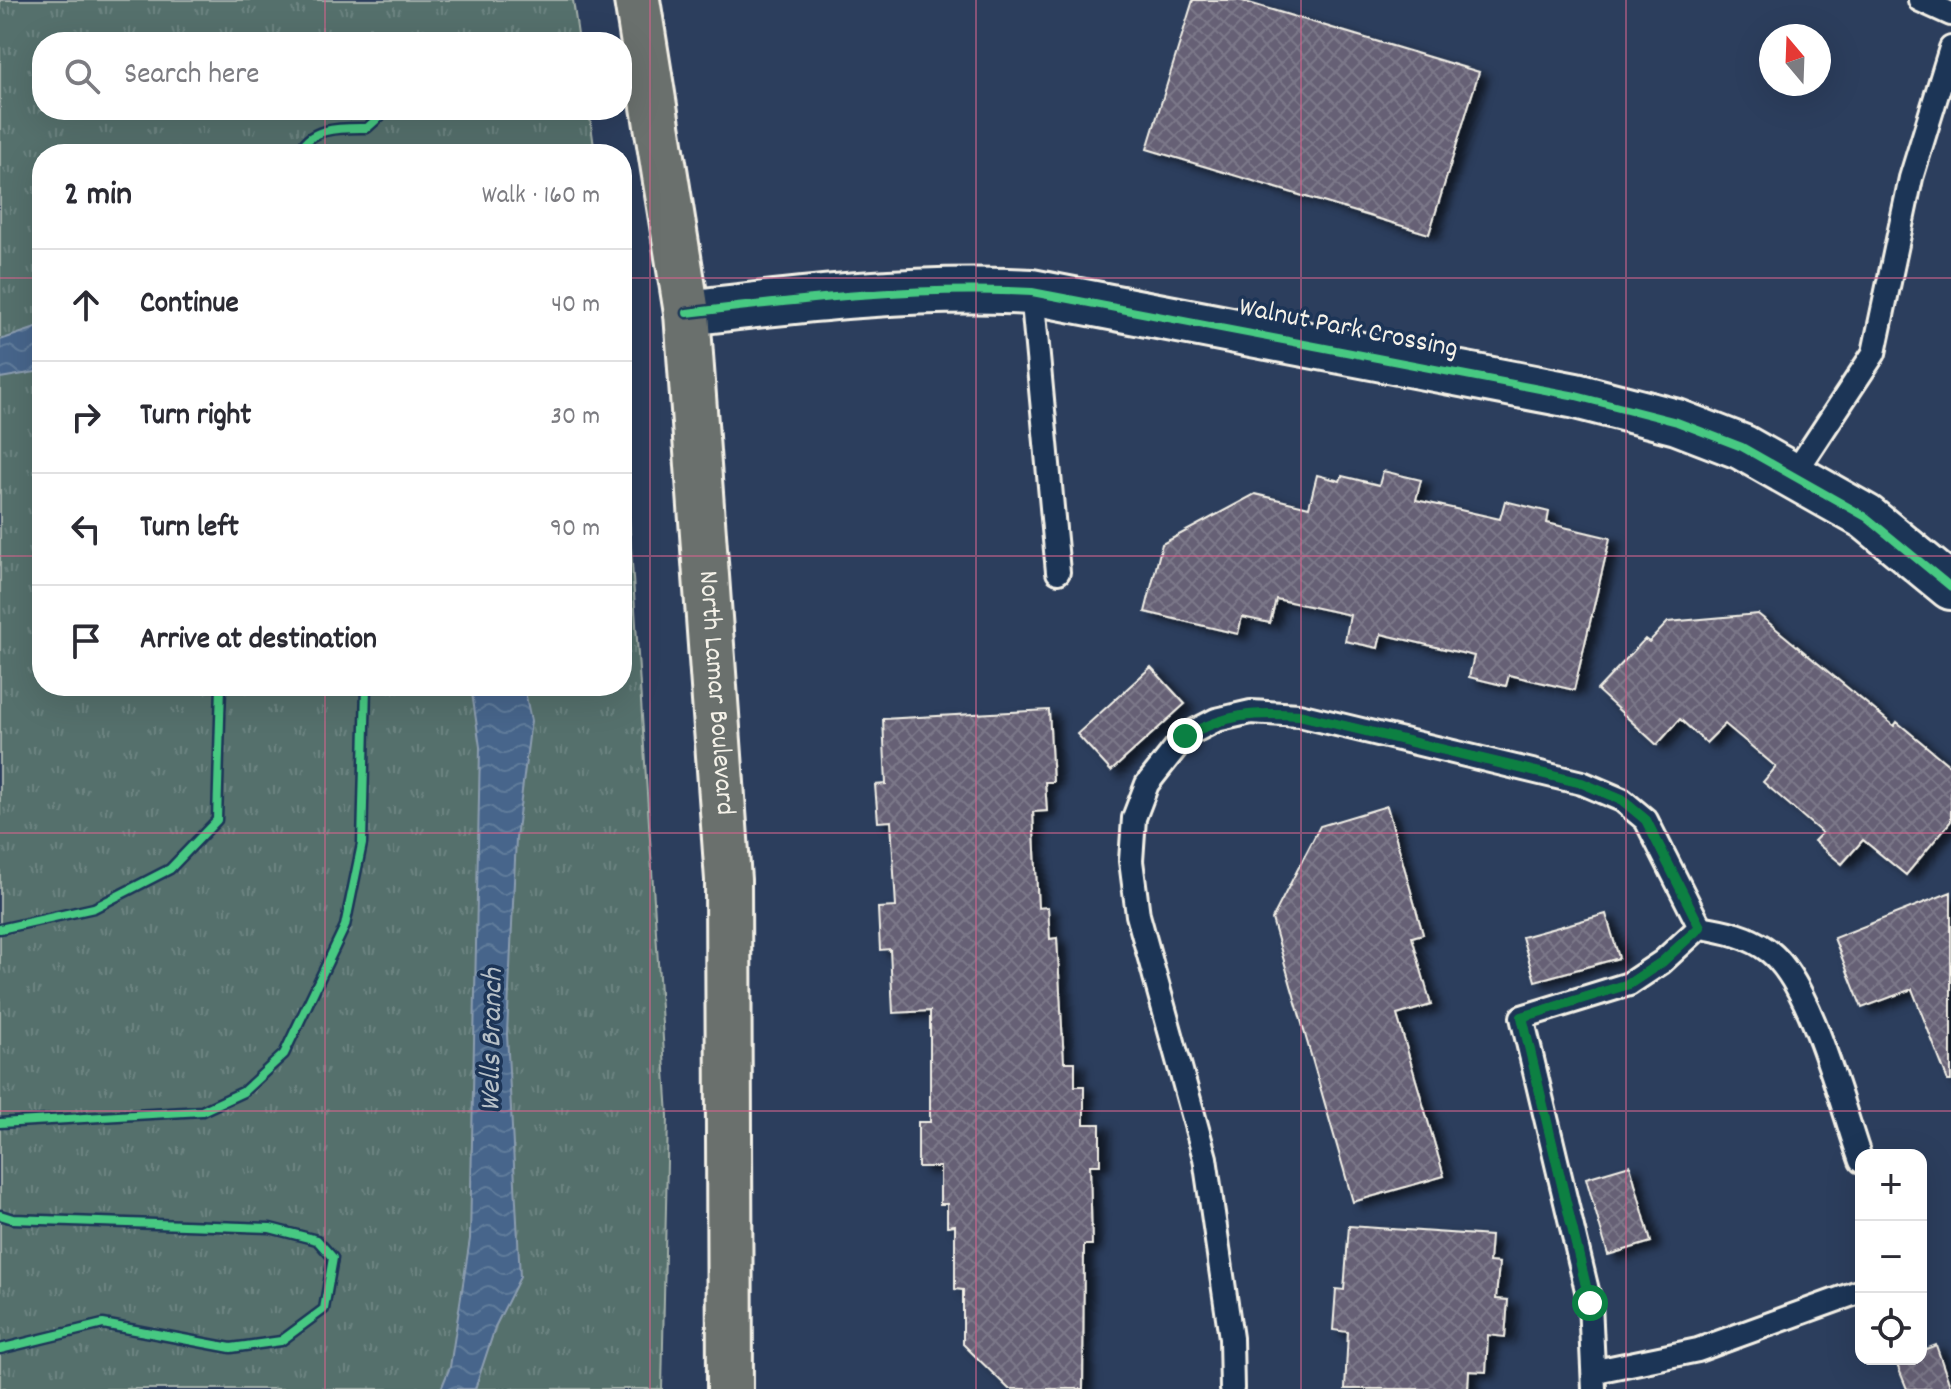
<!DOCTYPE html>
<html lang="en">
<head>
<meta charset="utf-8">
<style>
  body { margin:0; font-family:Dekko,sans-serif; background:#f2f2f3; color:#2b2b33 }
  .controls { position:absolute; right:24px; bottom:24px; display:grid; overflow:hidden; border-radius:16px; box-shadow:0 8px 32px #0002 }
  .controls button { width:72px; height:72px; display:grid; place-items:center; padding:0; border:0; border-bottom:2px solid #e1e1e2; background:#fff; color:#2b2b33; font:40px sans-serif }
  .compass { position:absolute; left:1759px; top:24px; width:72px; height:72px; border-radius:50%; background:#fff; box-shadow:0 8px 32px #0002; rotate:341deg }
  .stop { position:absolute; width:24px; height:24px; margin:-18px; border:6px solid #0b8043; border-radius:50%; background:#fff }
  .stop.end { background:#0b8043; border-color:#fff; box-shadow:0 2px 8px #0008 }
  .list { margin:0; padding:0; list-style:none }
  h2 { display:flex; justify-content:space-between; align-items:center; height:104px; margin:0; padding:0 32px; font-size:34px }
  h2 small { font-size:26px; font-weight:400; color:#7c7c81 }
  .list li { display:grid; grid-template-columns:52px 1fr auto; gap:24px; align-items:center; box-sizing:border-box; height:112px; padding:0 32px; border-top:2px solid #e1e1e2 }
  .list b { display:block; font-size:30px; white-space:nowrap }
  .list em { font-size:26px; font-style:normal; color:#7c7c81 }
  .icon { flex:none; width:44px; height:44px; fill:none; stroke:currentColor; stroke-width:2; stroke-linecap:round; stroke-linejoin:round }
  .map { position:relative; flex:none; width:1951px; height:1389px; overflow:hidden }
  .search { position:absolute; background:#fff; box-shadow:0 8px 32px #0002; left:32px; top:32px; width:600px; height:88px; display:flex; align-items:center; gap:20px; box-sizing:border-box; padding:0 28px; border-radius:32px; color:#7c7c81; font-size:30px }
  .panel { position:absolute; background:#fff; box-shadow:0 8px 32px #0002; left:32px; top:144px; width:600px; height:552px; border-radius:32px }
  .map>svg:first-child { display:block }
  .park { fill:url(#park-tufts); stroke:#a4b0aa; stroke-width:2 }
  .water { fill:url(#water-waves); stroke:#8c9db0; stroke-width:2 }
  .building { fill:url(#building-cross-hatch); stroke:#f4f1e8; stroke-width:2; filter:url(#shadow) }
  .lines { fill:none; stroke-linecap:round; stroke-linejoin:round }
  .service-casing { stroke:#f4f1e8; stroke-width:28 }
  .minor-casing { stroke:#f4f1e8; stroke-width:50 }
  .primary-casing { stroke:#f4f1e8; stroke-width:50 }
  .service { stroke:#1d3557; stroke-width:22 }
  .minor { stroke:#1d3557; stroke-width:44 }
  .primary { stroke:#6b706d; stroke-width:44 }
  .cycleway-casing { stroke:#1d3557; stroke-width:13 }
  .cycleway { stroke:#46c982; stroke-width:8 }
  .route { stroke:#0b8043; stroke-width:10 }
  .grid { fill:none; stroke:#d4648c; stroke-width:2; stroke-opacity:0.55 }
  .labels { text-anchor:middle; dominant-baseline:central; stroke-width:7; stroke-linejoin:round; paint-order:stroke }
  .street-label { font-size:28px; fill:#f4f1e8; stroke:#1d3557 }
  .water-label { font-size:30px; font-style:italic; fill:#b7c0c7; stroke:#1d3557 }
</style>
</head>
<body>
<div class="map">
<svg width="1951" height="1389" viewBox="0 0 1951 1389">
  <defs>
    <pattern id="park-tufts" width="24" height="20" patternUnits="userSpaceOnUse" patternTransform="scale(2)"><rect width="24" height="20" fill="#546f6c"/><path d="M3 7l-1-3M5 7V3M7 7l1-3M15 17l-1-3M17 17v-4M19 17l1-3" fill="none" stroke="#6d8481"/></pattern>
    <pattern id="water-waves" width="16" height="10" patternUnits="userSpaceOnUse" patternTransform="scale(2)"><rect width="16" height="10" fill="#46658b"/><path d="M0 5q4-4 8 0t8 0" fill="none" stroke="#617c9b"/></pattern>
    <pattern id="building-cross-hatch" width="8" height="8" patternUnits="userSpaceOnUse" patternTransform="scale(2)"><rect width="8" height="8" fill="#666175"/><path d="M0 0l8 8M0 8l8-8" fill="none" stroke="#7c7889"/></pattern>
    <filter id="shadow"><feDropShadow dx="9" dy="5" stdDeviation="4" flood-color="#0009"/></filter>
  </defs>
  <rect width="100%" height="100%" fill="#2c3e5d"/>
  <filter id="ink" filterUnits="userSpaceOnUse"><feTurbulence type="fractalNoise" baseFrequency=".0125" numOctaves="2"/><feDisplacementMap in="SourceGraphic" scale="16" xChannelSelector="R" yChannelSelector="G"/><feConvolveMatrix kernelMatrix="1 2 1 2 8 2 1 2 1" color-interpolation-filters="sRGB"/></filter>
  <g filter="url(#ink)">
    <path class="park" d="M0,0H573L579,42H42V110H589L595,154H42V686H622V409L668,1116L662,1389H0Z"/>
    <path class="water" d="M42,326V371L0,378V340Z
      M471,686H524L531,721L516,838L507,1034L520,1277L496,1325L475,1389H441L450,1367L470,1239L480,747Z"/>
    <path class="building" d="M1193,0H1239L1479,72L1429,234L1147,149Z
      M1383,471L1421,480L1416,500L1500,519L1505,501L1549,512L1547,523L1610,538L1574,690L1509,675L1506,686L1469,677L1474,656L1381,634L1378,648L1345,641L1350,615L1276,599L1270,623L1242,617L1238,634L1145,612L1162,544L1255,494L1309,507L1317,475L1340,481L1342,476L1379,485Z
      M1758,614L1894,726L1897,722L1951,767V821L1906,875L1863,840L1842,864L1814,841L1822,833L1763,782L1776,767L1725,724L1706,743L1680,719L1657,745L1597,690L1645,639L1649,642L1668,622Z
      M1151,667L1185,704L1111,771L1077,734Z
      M1049,710L1053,782H1045L1047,811L1033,812L1038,908L1048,907L1050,939L1057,938L1064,1062H1075V1086H1084V1124H1100V1165H1090L1092,1245H1084L1083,1389H1009L963,1344V1290L955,1289V1225L947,1226V1204H940V1167H918V1122H930V1011L893,1013L890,949L880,950L878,908L896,907L891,821L878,822L875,785L886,784L883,719Z
      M1387,806L1423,934L1412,937L1431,1005L1397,1015L1444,1176L1353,1202L1272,919L1320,826Z
      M1951,892V1081H1948L1912,989L1862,1008L1834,938Z
      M1606,914L1619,958L1535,981L1522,937Z
      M1630,1165L1651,1242L1608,1255L1586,1178Z
      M1349,1226L1491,1236L1489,1262L1499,1263L1496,1299L1508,1300L1505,1337L1488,1335L1486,1372L1469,1371L1468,1389H1345L1348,1332L1333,1330L1336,1289L1344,1290Z
      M1936,1345L1951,1389H1907L1895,1360L1921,1359V1351Z"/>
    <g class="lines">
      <defs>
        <path id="service" d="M1920,0L1951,14
          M1032,292L1058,572
          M1793,476L1874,353L1911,178L1951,48
          M1596,1371L1698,1350L1861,1291
          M1232,1389L1231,1338L1205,1158L1138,915L1131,861L1134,818L1147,784L1185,736L1216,720L1251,712L1299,715L1582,783L1622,800L1646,820L1700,927C1725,931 1750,936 1770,952C1812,985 1842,1108 1861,1161
          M1594,1389L1590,1303L1522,1017L1629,984L1662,962L1700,927"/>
        <path id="minor" d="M687,313C803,299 916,286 1032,292L1576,396L1677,422L1742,447L1866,517L1951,587"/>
        <g id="primary">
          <path id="s1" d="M637,0L687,313L728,880L730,1389"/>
        </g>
      </defs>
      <use href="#service" class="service-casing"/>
      <use href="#minor" class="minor-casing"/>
      <use href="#primary" class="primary-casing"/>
      <use href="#service" class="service"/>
      <use href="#minor" class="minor"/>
      <use href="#primary" class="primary"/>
      <defs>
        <path id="cycleway" d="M299,154C308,126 343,128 367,128L387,110
          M687,313C803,299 916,286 1032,292L1576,396L1677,422L1742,447L1866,517L1951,587
          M0,929L94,908L170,869L217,820L221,686
          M0,1123L202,1111L243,1092L284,1054L345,926L362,844L366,686
          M0,1215L13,1219L270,1228L317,1240L333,1258L324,1309L281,1341L231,1348L103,1324L0,1349"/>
      </defs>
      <use href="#cycleway" class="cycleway-casing"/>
      <use href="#cycleway" class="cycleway"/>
    </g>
  </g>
  <g class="lines" filter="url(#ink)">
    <path class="route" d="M1185,736C1228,714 1252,712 1299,715L1582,783L1622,800L1646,820L1700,927L1662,962L1629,984L1522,1017L1590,1303"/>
  </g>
  <path class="grid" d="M325,0V42M650,0V1389M976,0V1389M1301,0V1389M1626,0V1389M325,110V154M0,278H42M622,278H1951M0,556H42M622,556H1951M325,686V1389M0,833H1951M0,1111H1951"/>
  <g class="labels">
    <g class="street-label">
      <text transform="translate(1348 330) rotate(11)">Walnut Park Crossing</text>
      <text stroke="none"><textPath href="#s1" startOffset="698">North Lamar Boulevard</textPath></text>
    </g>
    <g class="water-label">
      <text transform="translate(494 1040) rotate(-89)">Wells Branch</text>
    </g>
  </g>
</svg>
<div class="controls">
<button>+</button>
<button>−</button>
<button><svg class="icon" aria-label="locate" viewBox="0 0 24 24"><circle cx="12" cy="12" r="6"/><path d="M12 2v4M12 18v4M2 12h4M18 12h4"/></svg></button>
</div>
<svg class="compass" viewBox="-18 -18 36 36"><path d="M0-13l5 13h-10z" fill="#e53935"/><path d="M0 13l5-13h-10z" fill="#7c7c81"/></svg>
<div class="stop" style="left:1590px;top:1303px"></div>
<div class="stop end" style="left:1185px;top:736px"></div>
<div class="search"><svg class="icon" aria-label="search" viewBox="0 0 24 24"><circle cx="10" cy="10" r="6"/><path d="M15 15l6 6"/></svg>Search here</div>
<section class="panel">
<h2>2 min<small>Walk · 160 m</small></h2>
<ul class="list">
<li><svg class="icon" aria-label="ahead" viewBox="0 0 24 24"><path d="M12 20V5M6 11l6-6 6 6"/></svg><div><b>Continue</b></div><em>40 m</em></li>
<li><svg class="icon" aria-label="right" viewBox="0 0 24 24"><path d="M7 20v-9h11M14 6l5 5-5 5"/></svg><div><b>Turn right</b></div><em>30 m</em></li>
<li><svg class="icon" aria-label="left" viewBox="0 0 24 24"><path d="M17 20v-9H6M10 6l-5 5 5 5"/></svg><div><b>Turn left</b></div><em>90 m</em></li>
<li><svg class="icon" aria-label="arrive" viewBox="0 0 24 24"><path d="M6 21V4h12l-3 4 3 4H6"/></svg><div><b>Arrive at destination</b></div></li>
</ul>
</section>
</div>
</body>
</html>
